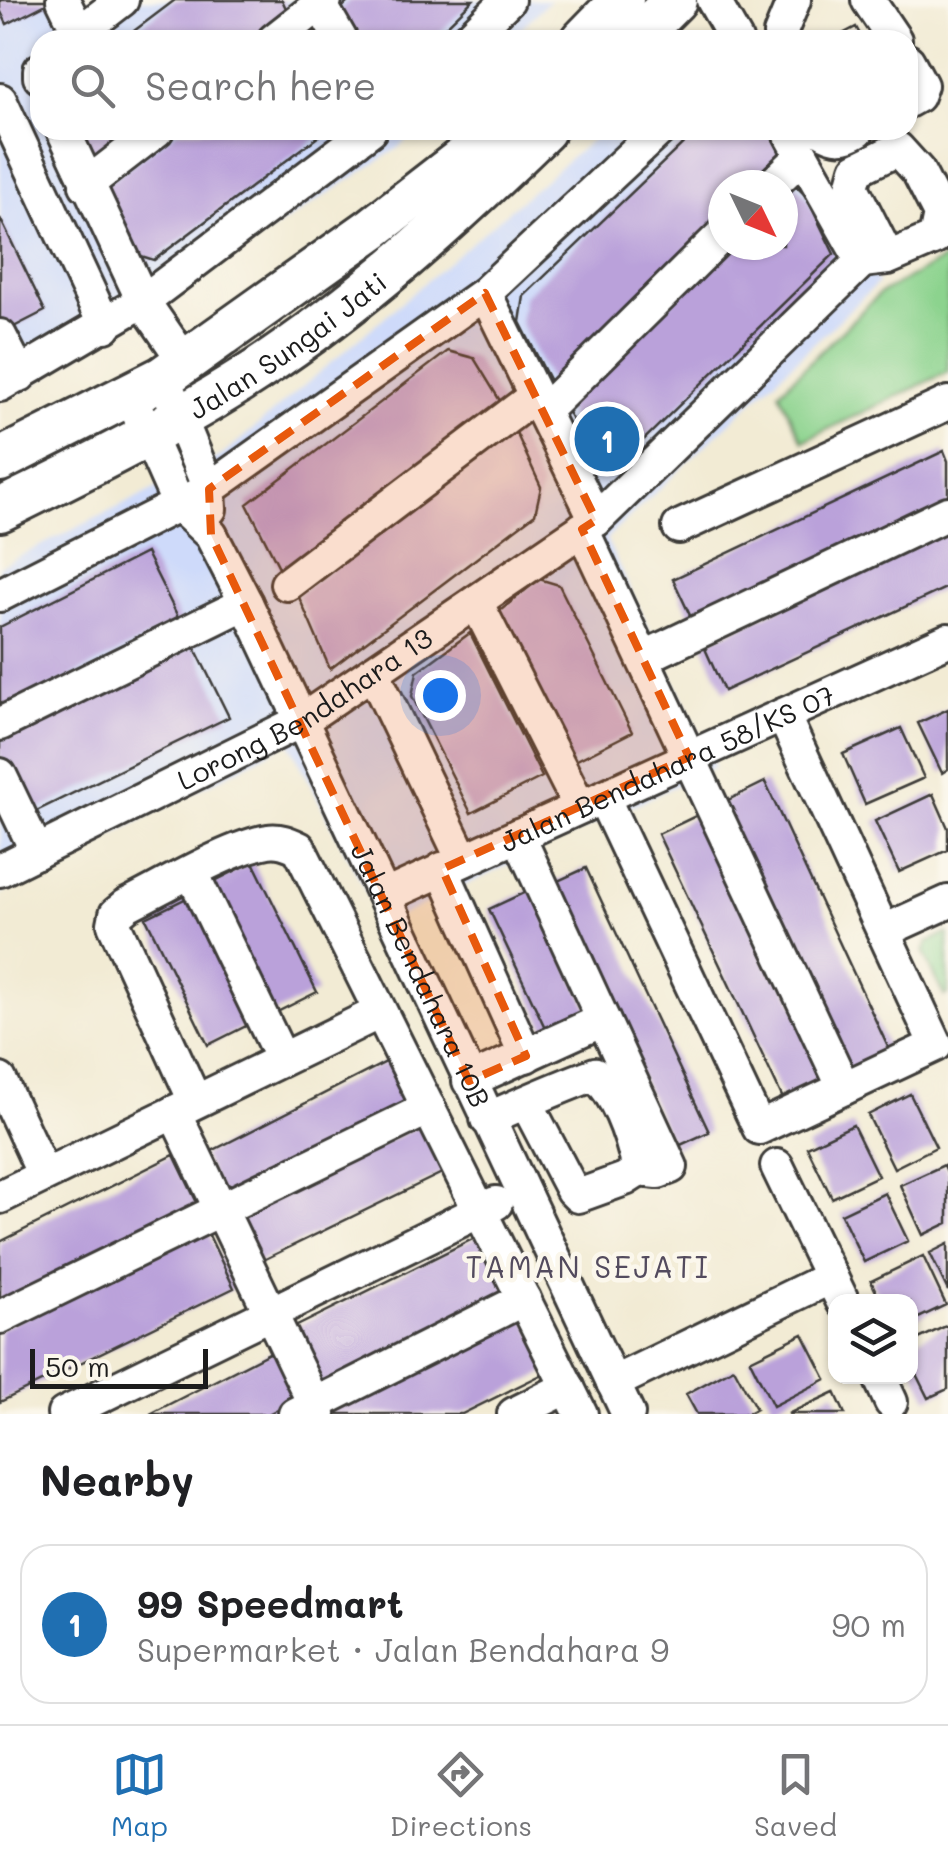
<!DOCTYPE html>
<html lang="en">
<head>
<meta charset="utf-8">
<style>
  body { margin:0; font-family:Mali,sans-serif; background:#f2f2f2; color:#202124 }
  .controls { position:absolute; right:30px; bottom:30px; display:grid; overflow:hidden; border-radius:20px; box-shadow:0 2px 8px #0004 }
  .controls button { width:90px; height:90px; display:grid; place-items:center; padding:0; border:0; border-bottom:2px solid #e0e0e0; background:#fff; color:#202124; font:50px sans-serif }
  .compass { position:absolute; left:708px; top:170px; width:90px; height:90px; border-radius:50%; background:#fff; box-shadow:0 2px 8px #0004; rotate:133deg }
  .scale { position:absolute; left:30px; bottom:25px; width:178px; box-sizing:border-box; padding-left:10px; border:5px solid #1c1c1c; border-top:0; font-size:28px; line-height:35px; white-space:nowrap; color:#1c1c1c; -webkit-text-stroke:8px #fbf7ec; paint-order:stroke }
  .you { position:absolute; left:440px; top:695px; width:35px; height:35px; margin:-25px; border:8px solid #fff; border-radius:50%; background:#1a73e8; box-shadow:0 0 0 15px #1a73e833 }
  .badge { display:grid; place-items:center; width:65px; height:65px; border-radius:50%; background:#1f6fb2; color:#fff; font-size:32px; font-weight:700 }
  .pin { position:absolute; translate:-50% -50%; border:5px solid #fff; box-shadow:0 2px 10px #0006 }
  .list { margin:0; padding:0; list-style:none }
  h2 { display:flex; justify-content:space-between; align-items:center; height:130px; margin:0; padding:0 40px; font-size:42px }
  h2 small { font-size:32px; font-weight:400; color:#757577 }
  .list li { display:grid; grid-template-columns:65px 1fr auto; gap:30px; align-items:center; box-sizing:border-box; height:160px; margin:0 20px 20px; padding:0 20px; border:2px solid #e0e0e0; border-radius:30px }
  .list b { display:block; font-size:38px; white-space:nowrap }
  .list p { margin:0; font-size:32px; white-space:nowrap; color:#757577 }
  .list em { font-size:32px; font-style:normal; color:#757577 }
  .icon { flex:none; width:55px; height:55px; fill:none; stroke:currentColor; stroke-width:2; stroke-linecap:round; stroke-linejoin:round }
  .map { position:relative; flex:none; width:948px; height:1414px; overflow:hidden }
  .search { position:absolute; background:#fff; box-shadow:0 2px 8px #0004; left:30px; right:30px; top:30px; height:110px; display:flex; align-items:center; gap:25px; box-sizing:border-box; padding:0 35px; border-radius:30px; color:#757577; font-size:38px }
  .sheet { height:310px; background:#fff }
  nav { display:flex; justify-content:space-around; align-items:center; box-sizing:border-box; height:140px; border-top:2px solid #e0e0e0; background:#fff; font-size:28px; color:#757577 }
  nav a { display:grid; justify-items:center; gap:5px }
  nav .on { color:#1f6fb2 }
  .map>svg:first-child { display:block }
  .built { fill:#cedafa; fill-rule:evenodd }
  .green { fill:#8cd38e; stroke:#547855; stroke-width:2.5 }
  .building { fill:#baa1da }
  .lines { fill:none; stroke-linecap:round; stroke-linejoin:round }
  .minor-casing { stroke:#3c3b38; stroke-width:38 }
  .major-casing { stroke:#3c3b38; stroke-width:48 }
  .minor { stroke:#fff; stroke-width:32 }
  .major { stroke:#fff; stroke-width:42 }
  .marked { fill:#e8590c; fill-opacity:0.2; stroke:#e8590c; stroke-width:8; stroke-dasharray:20 12; stroke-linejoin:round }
  .labels { text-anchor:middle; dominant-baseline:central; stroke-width:9; stroke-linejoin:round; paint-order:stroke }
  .street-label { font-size:28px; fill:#1c1c1c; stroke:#fbf7ec }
  .neighbourhood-label { font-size:30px; letter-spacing:2.5px; fill:#534b5e; stroke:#fbf7ec }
</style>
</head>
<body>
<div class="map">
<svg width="948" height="1414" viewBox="0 0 948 1414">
  <rect width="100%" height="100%" fill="#fbf7ec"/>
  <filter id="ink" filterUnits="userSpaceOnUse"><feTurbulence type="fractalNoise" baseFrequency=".01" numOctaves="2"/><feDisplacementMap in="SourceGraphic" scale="20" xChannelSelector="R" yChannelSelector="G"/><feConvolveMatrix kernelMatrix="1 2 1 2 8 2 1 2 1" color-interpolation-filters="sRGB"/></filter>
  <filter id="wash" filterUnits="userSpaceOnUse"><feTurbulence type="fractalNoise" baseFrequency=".0048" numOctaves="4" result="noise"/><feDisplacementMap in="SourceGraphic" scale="40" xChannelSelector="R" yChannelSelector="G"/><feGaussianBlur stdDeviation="2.25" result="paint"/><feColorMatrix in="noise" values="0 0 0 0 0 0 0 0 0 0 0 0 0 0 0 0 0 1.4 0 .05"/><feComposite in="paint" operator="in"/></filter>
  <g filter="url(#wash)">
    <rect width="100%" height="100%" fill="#f2ebd4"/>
    <path class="built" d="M0,0H550L509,40H40V130H417L397,149L21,393L0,352Z
      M603,130H808L878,283L606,539L715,767L383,924L289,742L0,894V566L223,455ZM723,185H783V245H723Z"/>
    <path class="green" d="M948,257V372L803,441L779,392L879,294Z
      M948,933V994L944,996L924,953L928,942Z"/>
    <g id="blocks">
      <path class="building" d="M0,0H54L7,24L0,10Z
        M175,0H282L292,21L267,40H122Z
        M350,0H473L432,40H351L330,19Z
        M856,27L863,40H831Z
        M74,130H147L94,169Z
        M179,130H327L154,260L135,254L100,189Z
        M697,130H768L787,167L769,185H723V228L555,391L520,322L524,296Z
        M794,184L806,196L834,254L616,467L597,463L565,407L731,245H783V194Z
        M0,218L45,311L0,334Z
        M448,351L474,358L505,409L284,577L247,504Z
        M515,430L541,487L535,514L330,669L298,595Z
        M944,451L948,461V507L695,626L673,579Z
        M948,530V587L724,691L703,644Z
        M146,553L180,621L0,713V627Z
        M539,579L559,585L632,732L563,767L490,619Z
        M470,633L542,777L471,813L412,696L417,672Z
        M194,646L229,717L28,815L0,756V741Z
        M948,709V769L942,773L918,723Z
        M901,728L924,778L865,804L843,754Z
        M765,782L893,1058L848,1079L720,804Z
        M933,794L948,828V850L899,872L875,821Z
        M704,812L833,1085L787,1107L658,834Z
        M253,862L317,992L269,1016L205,886Z
        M586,868L709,1132L674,1148L551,884Z
        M532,889L591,1014L548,1034L489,909Z
        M195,894L256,1021L208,1045L146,918Z
        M392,1059L414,1104L225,1201L202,1156Z
        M910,1094L936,1147L894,1168L868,1115Z
        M425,1123L448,1170L255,1264L233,1217Z
        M853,1125L878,1176L832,1198L807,1147Z
        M174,1155L202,1213L0,1313V1242Z
        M944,1165L948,1174V1223L923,1235L900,1185Z
        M885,1193L908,1241L864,1262L841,1214Z
        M206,1229L234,1288L0,1402V1329Z
        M487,1232L519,1298L319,1397L287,1331Z
        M948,1244V1291L930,1253Z
        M923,1256L946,1305L910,1322V1302H881L871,1281Z
        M523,1314L551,1370L462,1414H322Z
        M948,1325V1389L928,1398L910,1362V1343Z
        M803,1334L826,1379L773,1406L750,1360Z
        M275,1350L299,1398L268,1414H150Z
        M734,1368L756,1409L747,1414H697L686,1394Z
        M835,1392L845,1414H788L807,1405Z"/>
    </g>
  </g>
  <g filter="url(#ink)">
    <use href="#blocks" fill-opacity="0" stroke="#3c3b38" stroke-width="2.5"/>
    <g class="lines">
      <defs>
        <g id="minor">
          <path d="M63,0L79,33"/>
          <path d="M318,0L341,40"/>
          <path d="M713,0L736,40"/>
          <path d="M868,0L895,40"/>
          <path d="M70,40L122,0"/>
          <path d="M274,40L325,0"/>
          <path d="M467,40L508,0"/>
          <path d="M782,40L780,34L794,0"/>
          <path d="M908,61L921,85L917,96L908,101"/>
          <path d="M40,70V77"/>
          <path d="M0,100L105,326"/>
          <path d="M63,130L143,301L185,362"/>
          <path d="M788,130L862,261"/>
          <path d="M822,130C836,139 845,138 858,130"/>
          <path d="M86,185L157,130"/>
          <path d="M772,185L802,156"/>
          <path d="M862,261L888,258L935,238L940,214L918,171L898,149L857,169L852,187L888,258"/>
          <path d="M485,293L596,520"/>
          <path d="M0,336L20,375"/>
          <path d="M0,385L143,301L370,130"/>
          <path d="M171,396L209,489L210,509"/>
          <path d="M543,412L723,234"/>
          <path id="s1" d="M139,415L179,505L211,535L246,603L628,1414"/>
          <path d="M679,527L948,403"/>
          <path d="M582,529L844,1088"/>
          <path d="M287,584L535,396"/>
          <path d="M0,595L209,489L485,293L659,130"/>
          <path d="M476,602L580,807"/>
          <path d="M643,658L948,513"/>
          <path d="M373,672L463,860"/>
          <path d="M0,724L246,603"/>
          <path d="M0,775L37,852"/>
          <path d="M603,797L759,1128L936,1045L783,715"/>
          <path d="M518,835L671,1167L658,1172L639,1170"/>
          <path d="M442,869L526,1056"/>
          <path id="s2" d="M0,870L301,721L596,520L862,261"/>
          <path d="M192,873L282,1059"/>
          <path id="s3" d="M385,896L948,640"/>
          <path d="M884,931L948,902"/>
          <path d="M0,1080L44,1175"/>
          <path d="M469,1081L603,1020"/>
          <path d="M195,1101L114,924L116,914L127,905C163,887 230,847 268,841C279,839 288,843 299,848L581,1414"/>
          <path d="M174,1112L319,1414"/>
          <path d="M487,1119C523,1103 559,1087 595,1074C619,1098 632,1137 639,1170L625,1179L578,1196L572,1190L526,1102"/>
          <path d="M777,1166L843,1302"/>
          <path d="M0,1197L380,1012"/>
          <path d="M0,1317L429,1108"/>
          <path d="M879,1376L891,1402"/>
          <path d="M613,1383L831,1277"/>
          <path d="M64,1414L496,1203"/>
          <path d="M295,1414L524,1299"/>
          <path d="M514,1414L568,1387"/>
        </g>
        <g id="major">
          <path d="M583,40L622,0"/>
          <path d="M635,40L675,0"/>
          <path d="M0,460L162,378L373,228L467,155L493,130"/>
          <path id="s4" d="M0,510C87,467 174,425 256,371C360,303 455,217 544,130"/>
        </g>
      </defs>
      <use href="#minor" class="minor-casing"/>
      <use href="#major" class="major-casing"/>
      <use href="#minor" class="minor"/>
      <use href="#major" class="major"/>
    </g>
  </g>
  <path class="marked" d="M485,293L596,520L582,529L689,757L442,869L526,1056L469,1081L211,535L209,489Z"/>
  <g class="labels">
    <g class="street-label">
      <text stroke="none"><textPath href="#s4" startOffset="332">Jalan Sungai Jati</textPath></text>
      <text stroke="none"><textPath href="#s2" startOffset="345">Lorong Bendahara 13</textPath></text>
      <text stroke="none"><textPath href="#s3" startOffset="310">Jalan Bendahara 58/KS 07</textPath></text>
      <text stroke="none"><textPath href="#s1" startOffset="630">Jalan Bendahara 10B</textPath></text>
    </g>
    <g class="neighbourhood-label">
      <text x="588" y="1266">TAMAN SEJATI</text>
    </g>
  </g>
</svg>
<div class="controls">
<button><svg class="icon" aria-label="layers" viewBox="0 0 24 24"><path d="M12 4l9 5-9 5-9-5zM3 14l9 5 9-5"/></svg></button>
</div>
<svg class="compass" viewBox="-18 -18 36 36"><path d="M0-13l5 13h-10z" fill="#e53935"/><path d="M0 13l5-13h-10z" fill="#757577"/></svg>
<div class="scale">50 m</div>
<div class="you"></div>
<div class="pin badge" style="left:607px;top:439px">1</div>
<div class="search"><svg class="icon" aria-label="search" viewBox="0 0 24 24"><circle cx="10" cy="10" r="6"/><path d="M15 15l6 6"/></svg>Search here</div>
</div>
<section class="sheet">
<h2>Nearby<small></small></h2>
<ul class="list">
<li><span class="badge">1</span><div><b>99 Speedmart</b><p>Supermarket · Jalan Bendahara 9</p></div><em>90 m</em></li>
</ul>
</section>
<nav>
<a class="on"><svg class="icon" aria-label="map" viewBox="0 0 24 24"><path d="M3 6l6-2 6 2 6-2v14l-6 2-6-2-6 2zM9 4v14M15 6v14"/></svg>Map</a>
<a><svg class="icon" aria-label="directions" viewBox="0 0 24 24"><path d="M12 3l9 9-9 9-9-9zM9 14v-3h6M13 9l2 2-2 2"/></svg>Directions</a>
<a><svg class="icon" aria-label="saved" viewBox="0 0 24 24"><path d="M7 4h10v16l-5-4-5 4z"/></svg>Saved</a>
</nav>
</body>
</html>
